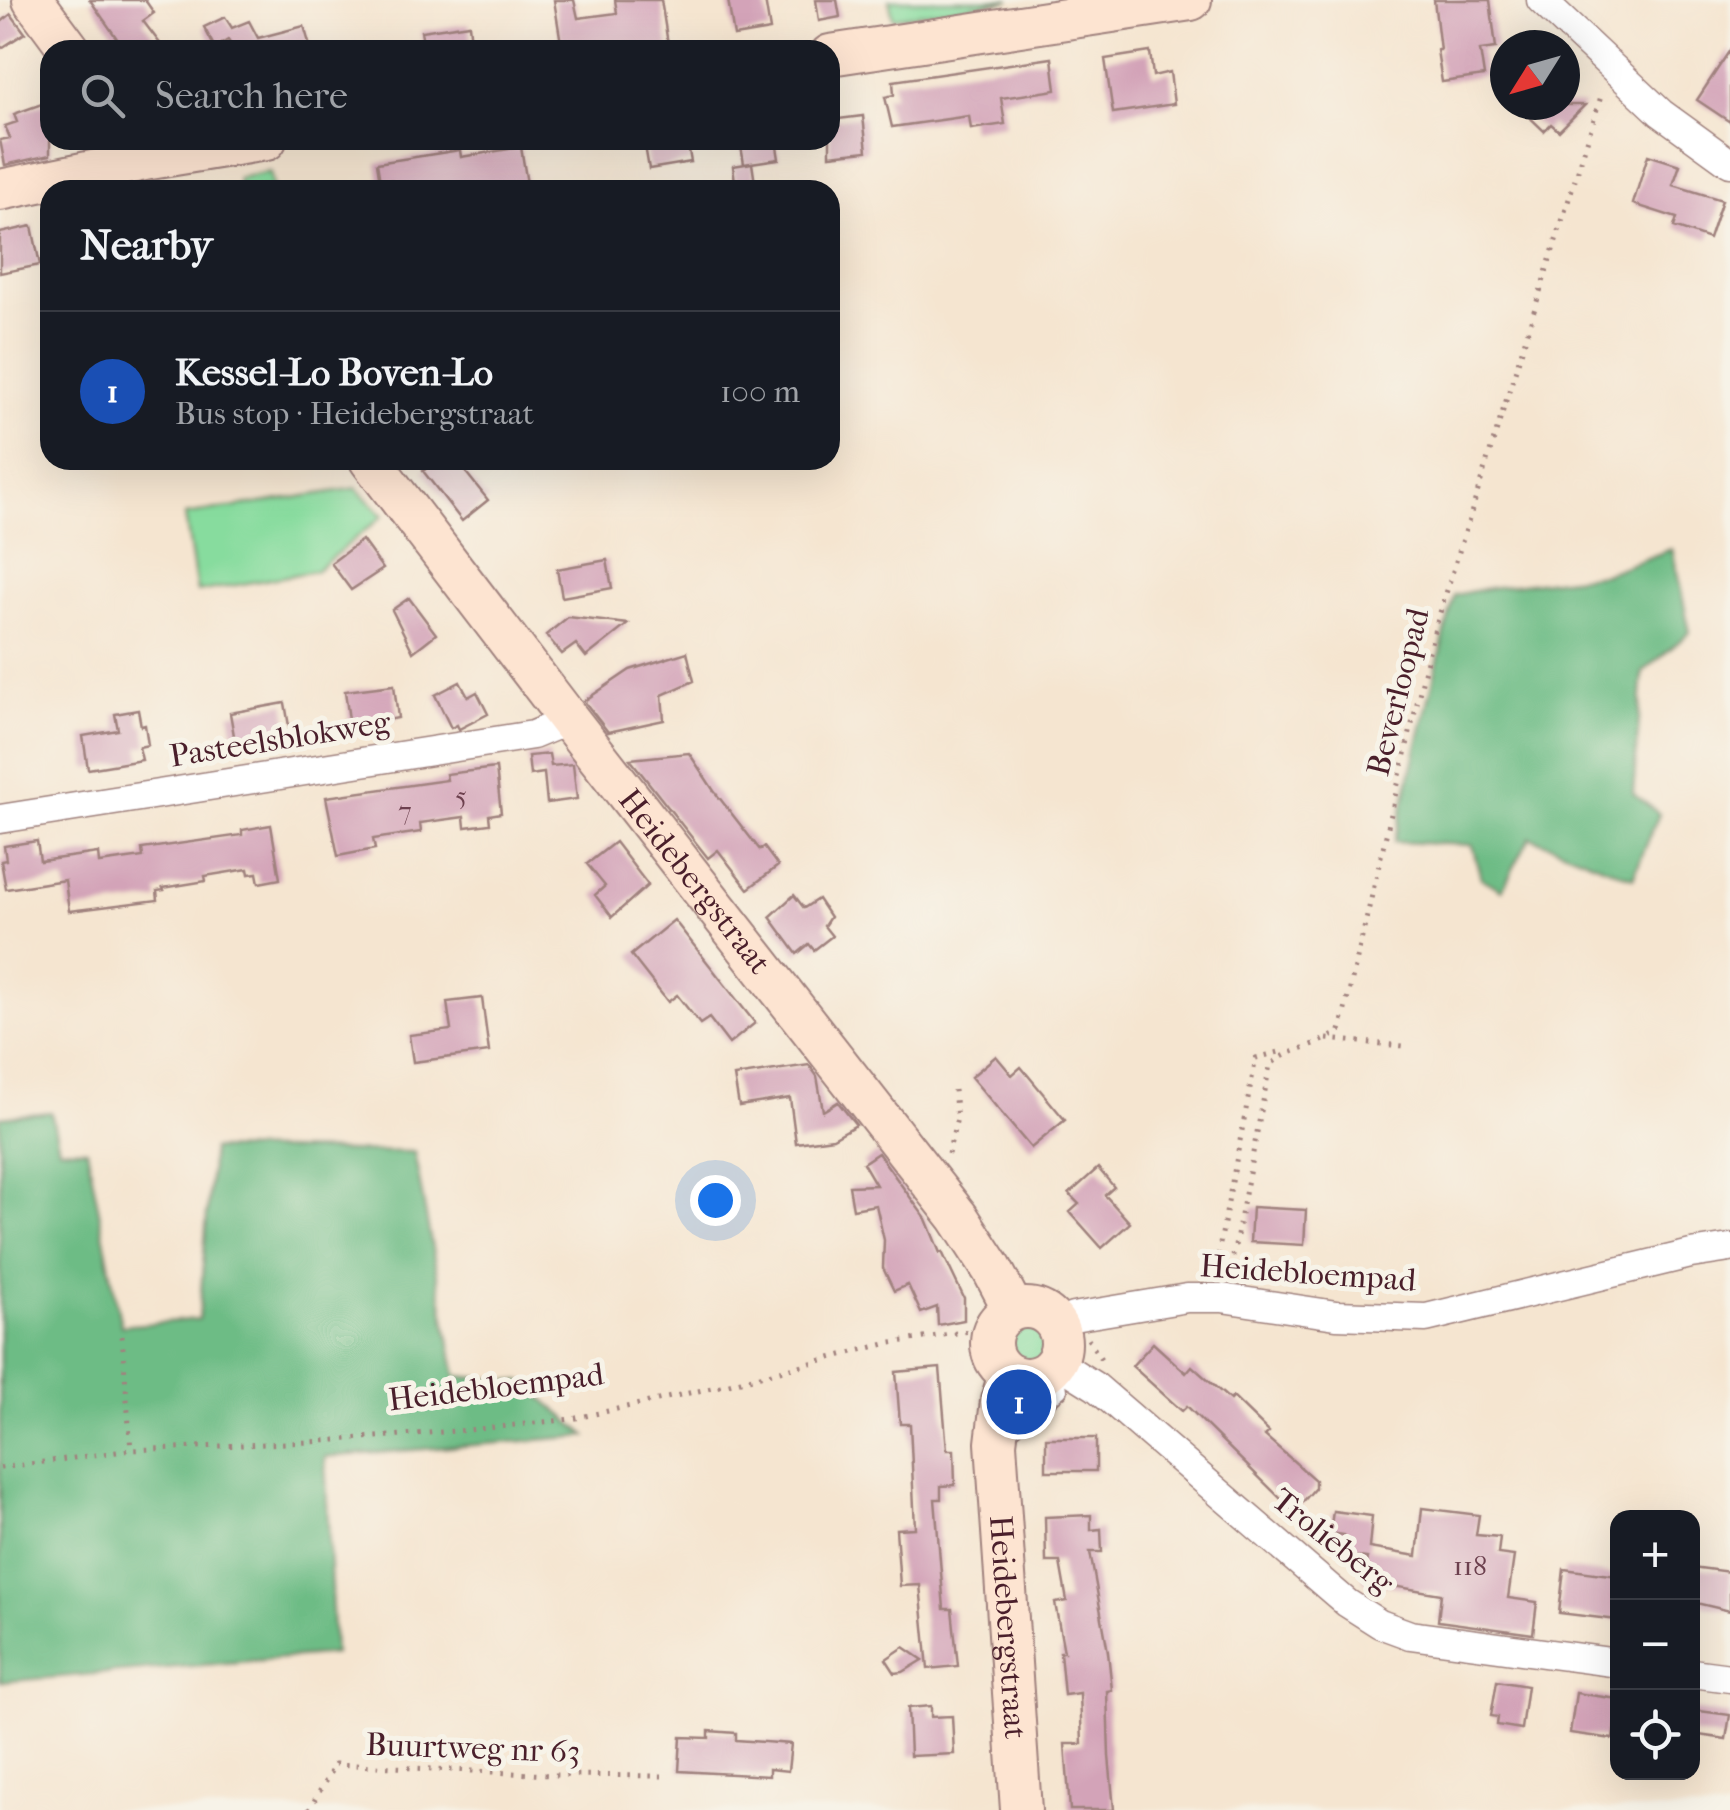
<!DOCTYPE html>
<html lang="en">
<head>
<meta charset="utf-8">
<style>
  body { margin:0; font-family:"IM FELL French Canon",serif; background:#20242c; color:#f1f3f6 }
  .controls { position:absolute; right:30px; bottom:30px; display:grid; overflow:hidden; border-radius:20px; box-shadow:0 10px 40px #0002 }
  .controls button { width:90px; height:90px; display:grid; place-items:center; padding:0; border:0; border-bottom:2px solid #363941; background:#171b24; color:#f1f3f6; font:50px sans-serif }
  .compass { position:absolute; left:1490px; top:30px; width:90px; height:90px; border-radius:50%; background:#171b24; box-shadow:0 10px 40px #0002; rotate:233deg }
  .you { position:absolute; left:715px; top:1200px; width:35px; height:35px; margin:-25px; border:8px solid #fff; border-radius:50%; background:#1a73e8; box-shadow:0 0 0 15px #1a73e833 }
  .badge { display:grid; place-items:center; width:65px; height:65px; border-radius:50%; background:#d690ce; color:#fff; font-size:32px; font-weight:700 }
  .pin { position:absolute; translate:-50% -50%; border:5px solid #fff; box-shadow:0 2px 10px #0006 }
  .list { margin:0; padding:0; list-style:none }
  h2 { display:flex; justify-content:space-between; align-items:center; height:130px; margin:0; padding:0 40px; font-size:42px }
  h2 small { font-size:32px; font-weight:400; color:#9ea1a6 }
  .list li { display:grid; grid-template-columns:65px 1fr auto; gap:30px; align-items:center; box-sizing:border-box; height:160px; padding:0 40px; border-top:2px solid #363941 }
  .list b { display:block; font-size:38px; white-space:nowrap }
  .list p { margin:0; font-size:32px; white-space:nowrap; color:#9ea1a6 }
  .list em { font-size:32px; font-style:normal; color:#9ea1a6 }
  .icon { flex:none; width:55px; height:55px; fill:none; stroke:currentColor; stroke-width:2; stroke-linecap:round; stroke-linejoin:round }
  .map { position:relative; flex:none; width:1730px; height:1810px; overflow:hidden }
  .search { position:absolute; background:#171b24; box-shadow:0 10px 40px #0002; left:40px; top:40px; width:800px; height:110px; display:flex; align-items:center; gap:25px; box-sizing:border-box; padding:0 35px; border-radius:30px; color:#9ea1a6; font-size:38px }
  .panel { position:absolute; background:#171b24; box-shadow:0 10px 40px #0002; left:40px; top:180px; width:800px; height:290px; border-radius:30px }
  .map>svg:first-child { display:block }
  .green { fill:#87dc9e; stroke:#687e64; stroke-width:2.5 }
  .forest { fill:#6dbc85; stroke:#5c6e58; stroke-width:2.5 }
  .building { fill:#d3a3b8 }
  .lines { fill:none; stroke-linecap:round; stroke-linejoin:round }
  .lane-casing { stroke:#a0827e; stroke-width:18 }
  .street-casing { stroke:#a0827e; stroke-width:31 }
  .secondary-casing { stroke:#a0827e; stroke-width:44 }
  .path { stroke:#a0827e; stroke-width:5; stroke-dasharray:2.5 8; stroke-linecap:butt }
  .lane { stroke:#fff; stroke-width:14 }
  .street { stroke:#fff; stroke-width:28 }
  .secondary { stroke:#fde4d1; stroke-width:40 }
  .labels { text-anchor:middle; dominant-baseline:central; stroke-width:10; stroke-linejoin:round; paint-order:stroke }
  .number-label { font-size:28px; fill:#6c404e }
  .street-label { font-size:32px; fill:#4a1f2b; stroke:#f7f3e8 }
</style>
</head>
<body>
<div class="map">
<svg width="1730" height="1810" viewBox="0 0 1730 1810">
  <rect width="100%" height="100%" fill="#f7f3e8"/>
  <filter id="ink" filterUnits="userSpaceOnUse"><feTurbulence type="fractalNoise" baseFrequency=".01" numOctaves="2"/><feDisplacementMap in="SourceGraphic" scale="20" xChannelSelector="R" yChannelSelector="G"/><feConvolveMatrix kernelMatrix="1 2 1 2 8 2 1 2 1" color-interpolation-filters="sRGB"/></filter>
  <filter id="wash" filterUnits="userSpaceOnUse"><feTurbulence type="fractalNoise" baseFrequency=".0048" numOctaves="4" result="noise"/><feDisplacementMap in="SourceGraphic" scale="40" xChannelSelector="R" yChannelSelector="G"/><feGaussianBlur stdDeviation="2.25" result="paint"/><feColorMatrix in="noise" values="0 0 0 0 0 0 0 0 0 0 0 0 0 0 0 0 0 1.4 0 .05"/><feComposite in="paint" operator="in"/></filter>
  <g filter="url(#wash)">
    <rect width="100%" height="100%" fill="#f5e5d0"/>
    <path class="green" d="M889,0H1011L893,18Z
      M270,172L273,190H240L238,178Z
      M356,488L383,516L315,571L197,592L185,515Z
      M1001 1343a24 24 0 1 1 48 0a24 24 0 1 1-48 0Z"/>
    <path class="forest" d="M1672,549L1690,632L1643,672L1633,793L1659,814L1633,878L1530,837L1502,890L1481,878L1472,845L1394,842L1454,595L1489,588L1604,574Z
      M51,1112L59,1148L87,1149L121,1326L199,1319L212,1149L414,1152L456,1376L523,1382L587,1436L325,1457L334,1654L0,1682V1117Z"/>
    <g id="blocks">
      <path class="building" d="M90,0H145L154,13L143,21L165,50H125Z
        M554,0H574L578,18L617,13L615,0H661L669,50H592L591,47L565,50L564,42L561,43Z
        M728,0H765L770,30L734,36Z
        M816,0H837L840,17L819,21Z
        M1434,0H1490L1496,48L1480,50L1484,76L1442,82L1437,50H1440Z
        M11,14L25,33L0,49V23Z
        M225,17L232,28L249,21L258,38L304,26L311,50H234L228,40L215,48L204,27Z
        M469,24L472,50H424L421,31Z
        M1730,50V122L1697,100Z
        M1150,52L1153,76L1170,72L1174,104L1113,113L1105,59Z
        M1052,58L1056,90L1001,98L1005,124L971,129L969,116L892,127L885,97L894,95L893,81Z
        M50,101V155L5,165L0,140L10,138L5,126L17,122L14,114Z
        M1517,105H1585L1559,131L1551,124L1544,131Z
        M863,116L867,151L830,155V120Z
        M644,140H687L691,162L649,169Z
        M740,140H776L779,159L744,164Z
        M521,147L528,190H392L391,180L380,182L377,163L460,150L461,157Z
        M1648,155L1680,165L1673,185L1722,200L1709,239L1674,227L1677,218L1633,204Z
        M752,163L756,190H736L733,166Z
        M32,226L40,265L0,273V233Z
        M437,460H456L488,500L462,521L423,471Z
        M362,540L383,569L351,590L331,563Z
        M607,560L612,588L562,597L557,569Z
        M409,598L436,634L413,652L392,610Z
        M568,617L628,624L586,657L576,644L562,654L546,635Z
        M687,652L694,681L662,695L664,720L608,732L584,701L630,670Z
        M460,682L468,697L477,692L488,714L459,729L457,725L451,728L435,695Z
        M394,685L398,718L350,727L345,691Z
        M285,703L290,732L255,739L256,744L236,747L230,713Z
        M138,710L141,726L145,725L148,745L139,747L142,760L88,769L83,736L118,730L115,714Z
        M689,753L714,791L760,850L764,847L778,866L748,889L718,850L708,858L630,759Z
        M549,754L551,766L573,764L577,799L547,803L544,773L530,775L528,756Z
        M496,768L501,813L489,815L490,824L465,827L464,817L420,823L421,832L373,839L375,849L338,856L326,797L447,780L446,774Z
        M271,825L280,879L259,883L257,873L249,874L248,869L205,876L206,881L163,888L164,890L157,891L158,900L69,911L65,880L6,889L1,861L6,860L4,846L37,841L40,861L98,853L99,863L143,857L142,849L242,835V830Z
        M615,842L648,885L612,917L595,895L605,886L587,864Z
        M794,895L804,908L818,899L830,917L824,926L832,936L814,950L809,944L797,954L770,917Z
        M674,920L755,1023L729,1044L709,1018L700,1024L677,995L668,1002L631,955Z
        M482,998L489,1052L413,1062L409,1035L451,1030L447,1002Z
        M996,1056L1012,1075L1021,1067L1065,1120L1031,1148L971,1077Z
        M809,1065L817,1076L823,1111L838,1102L856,1125L833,1138L796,1143L790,1098L739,1106L734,1076Z
        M878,1153L926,1219L940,1253L942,1252L964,1298V1320L938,1325L937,1307L921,1313L908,1285L894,1291L883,1268L884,1240L876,1205L853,1209L849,1186L876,1185L863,1163Z
        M1098,1168L1114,1187L1105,1195L1130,1223L1102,1248L1070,1212L1079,1204L1069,1194Z
        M1252,1207L1306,1210L1304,1245L1250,1242Z
        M1153,1343L1186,1373L1192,1366L1230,1400L1233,1397L1269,1432L1265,1436L1315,1480V1488L1294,1512L1187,1406L1182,1411L1132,1366Z
        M940,1368L947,1450H954L955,1485L941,1486V1499H935L944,1609H952L958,1666L928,1669L920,1585L900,1586L896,1529L915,1528L910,1424H900L896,1372Z
        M1046,1438H1096V1471H1046Z
        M1422,1508L1479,1515L1476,1535L1500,1537L1498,1554L1514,1556L1508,1598L1537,1602L1533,1634L1438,1621L1441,1594L1363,1581L1367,1558L1342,1555L1344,1535L1330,1533L1333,1511L1372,1516L1369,1548L1417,1556Z
        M1091,1515V1530L1101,1529L1102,1552H1090L1108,1652L1112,1690L1107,1691L1109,1756L1114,1810H1070L1065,1744H1082L1080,1693L1064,1695L1060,1652H1064L1055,1603L1067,1601L1060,1562H1046L1045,1517Z
        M1692,1567L1730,1572V1611L1692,1602Z
        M1564,1569L1618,1576V1620L1559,1613Z
        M904,1647L923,1660L903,1672L895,1673L886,1659Z
        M1497,1681L1527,1686L1521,1729L1497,1725L1498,1717L1491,1716Z
        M1576,1693L1618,1699L1613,1739L1570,1733Z
        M931,1706V1717L952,1716L954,1754L910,1756L908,1708Z
        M1692,1710L1730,1715L1726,1739L1692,1734Z
        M709,1731L736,1733V1740L791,1744L788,1771L769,1769V1776L679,1771L681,1737L709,1738Z"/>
    </g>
  </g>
  <g filter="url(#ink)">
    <use href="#blocks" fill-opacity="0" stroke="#a0827e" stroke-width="2.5"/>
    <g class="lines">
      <defs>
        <path id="lane" d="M1004,1436L1060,1390L1056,1364"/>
        <path id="street" d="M1541,0L1661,113L1730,163
          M0,819L533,735L569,720
          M1057,1325L1073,1317L1187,1298H1222L1336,1315L1426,1318L1691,1254L1730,1248
          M1056,1362L1096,1387L1347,1603L1380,1624L1410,1635L1618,1663
          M1692,1673L1730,1678"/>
        <g id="secondary">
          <path d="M33,0L70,50"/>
          <path d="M830,55L1191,0"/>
          <path d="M0,190L150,159L266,140"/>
          <path id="s1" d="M370,460L569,720L958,1217L992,1269L1013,1309"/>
          <circle cx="1026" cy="1343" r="35"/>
          <path id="s2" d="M1009,1374L1001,1401L996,1443L1021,1810"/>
        </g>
      </defs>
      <use href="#lane" class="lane-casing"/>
      <use href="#street" class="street-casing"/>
      <use href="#secondary" class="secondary-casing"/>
      <path class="path" d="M1327,1039L1404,1046
        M948,1154L957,1118L954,1090
        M1214,1275L1256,1058L1283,1051
        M1229,1277L1270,1065C1292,1047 1316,1048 1340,1031L1433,635L1602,93
        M122,1336L131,1450
        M1088,1339L1101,1359
        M0,1468L131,1450L309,1442L469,1430L572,1419L725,1385L885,1344L989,1328
        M309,1810L335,1764L551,1775L662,1776"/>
      <use href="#lane" class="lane"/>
      <use href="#street" class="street"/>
      <use href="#secondary" class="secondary"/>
    </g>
  </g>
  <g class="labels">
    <g class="number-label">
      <text x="461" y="795">5</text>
      <text x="405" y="810">7</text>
      <text x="1470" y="1565">118</text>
    </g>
    <g class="street-label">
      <text transform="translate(1398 692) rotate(-76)">Beverloopad</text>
      <text transform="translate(280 739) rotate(-9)">Pasteelsblokweg</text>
      <text stroke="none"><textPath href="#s1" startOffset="532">Heidebergstraat</textPath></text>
      <text transform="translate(1308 1273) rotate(4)">Heidebloempad</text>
      <text transform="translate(496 1387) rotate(-7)">Heidebloempad</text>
      <text transform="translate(1333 1541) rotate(39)">Trolieberg</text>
      <text stroke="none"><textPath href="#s2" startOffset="255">Heidebergstraat</textPath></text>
      <text transform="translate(473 1748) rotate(2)">Buurtweg nr 63</text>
    </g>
  </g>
</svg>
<div class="controls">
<button>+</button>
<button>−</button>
<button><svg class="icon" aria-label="locate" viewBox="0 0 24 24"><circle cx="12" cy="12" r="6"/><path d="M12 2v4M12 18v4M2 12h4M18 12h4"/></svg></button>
</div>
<svg class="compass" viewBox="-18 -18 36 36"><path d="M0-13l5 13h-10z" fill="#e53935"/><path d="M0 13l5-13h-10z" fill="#9ea1a6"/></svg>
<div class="you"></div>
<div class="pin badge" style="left:1019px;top:1402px;background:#1a4fb4">1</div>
<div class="search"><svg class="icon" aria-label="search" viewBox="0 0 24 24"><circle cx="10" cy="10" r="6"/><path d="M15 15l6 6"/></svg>Search here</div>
<section class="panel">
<h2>Nearby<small></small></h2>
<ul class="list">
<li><span class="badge" style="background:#1a4fb4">1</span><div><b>Kessel-Lo Boven-Lo</b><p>Bus stop · Heidebergstraat</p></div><em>100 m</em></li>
</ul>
</section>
</div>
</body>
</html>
